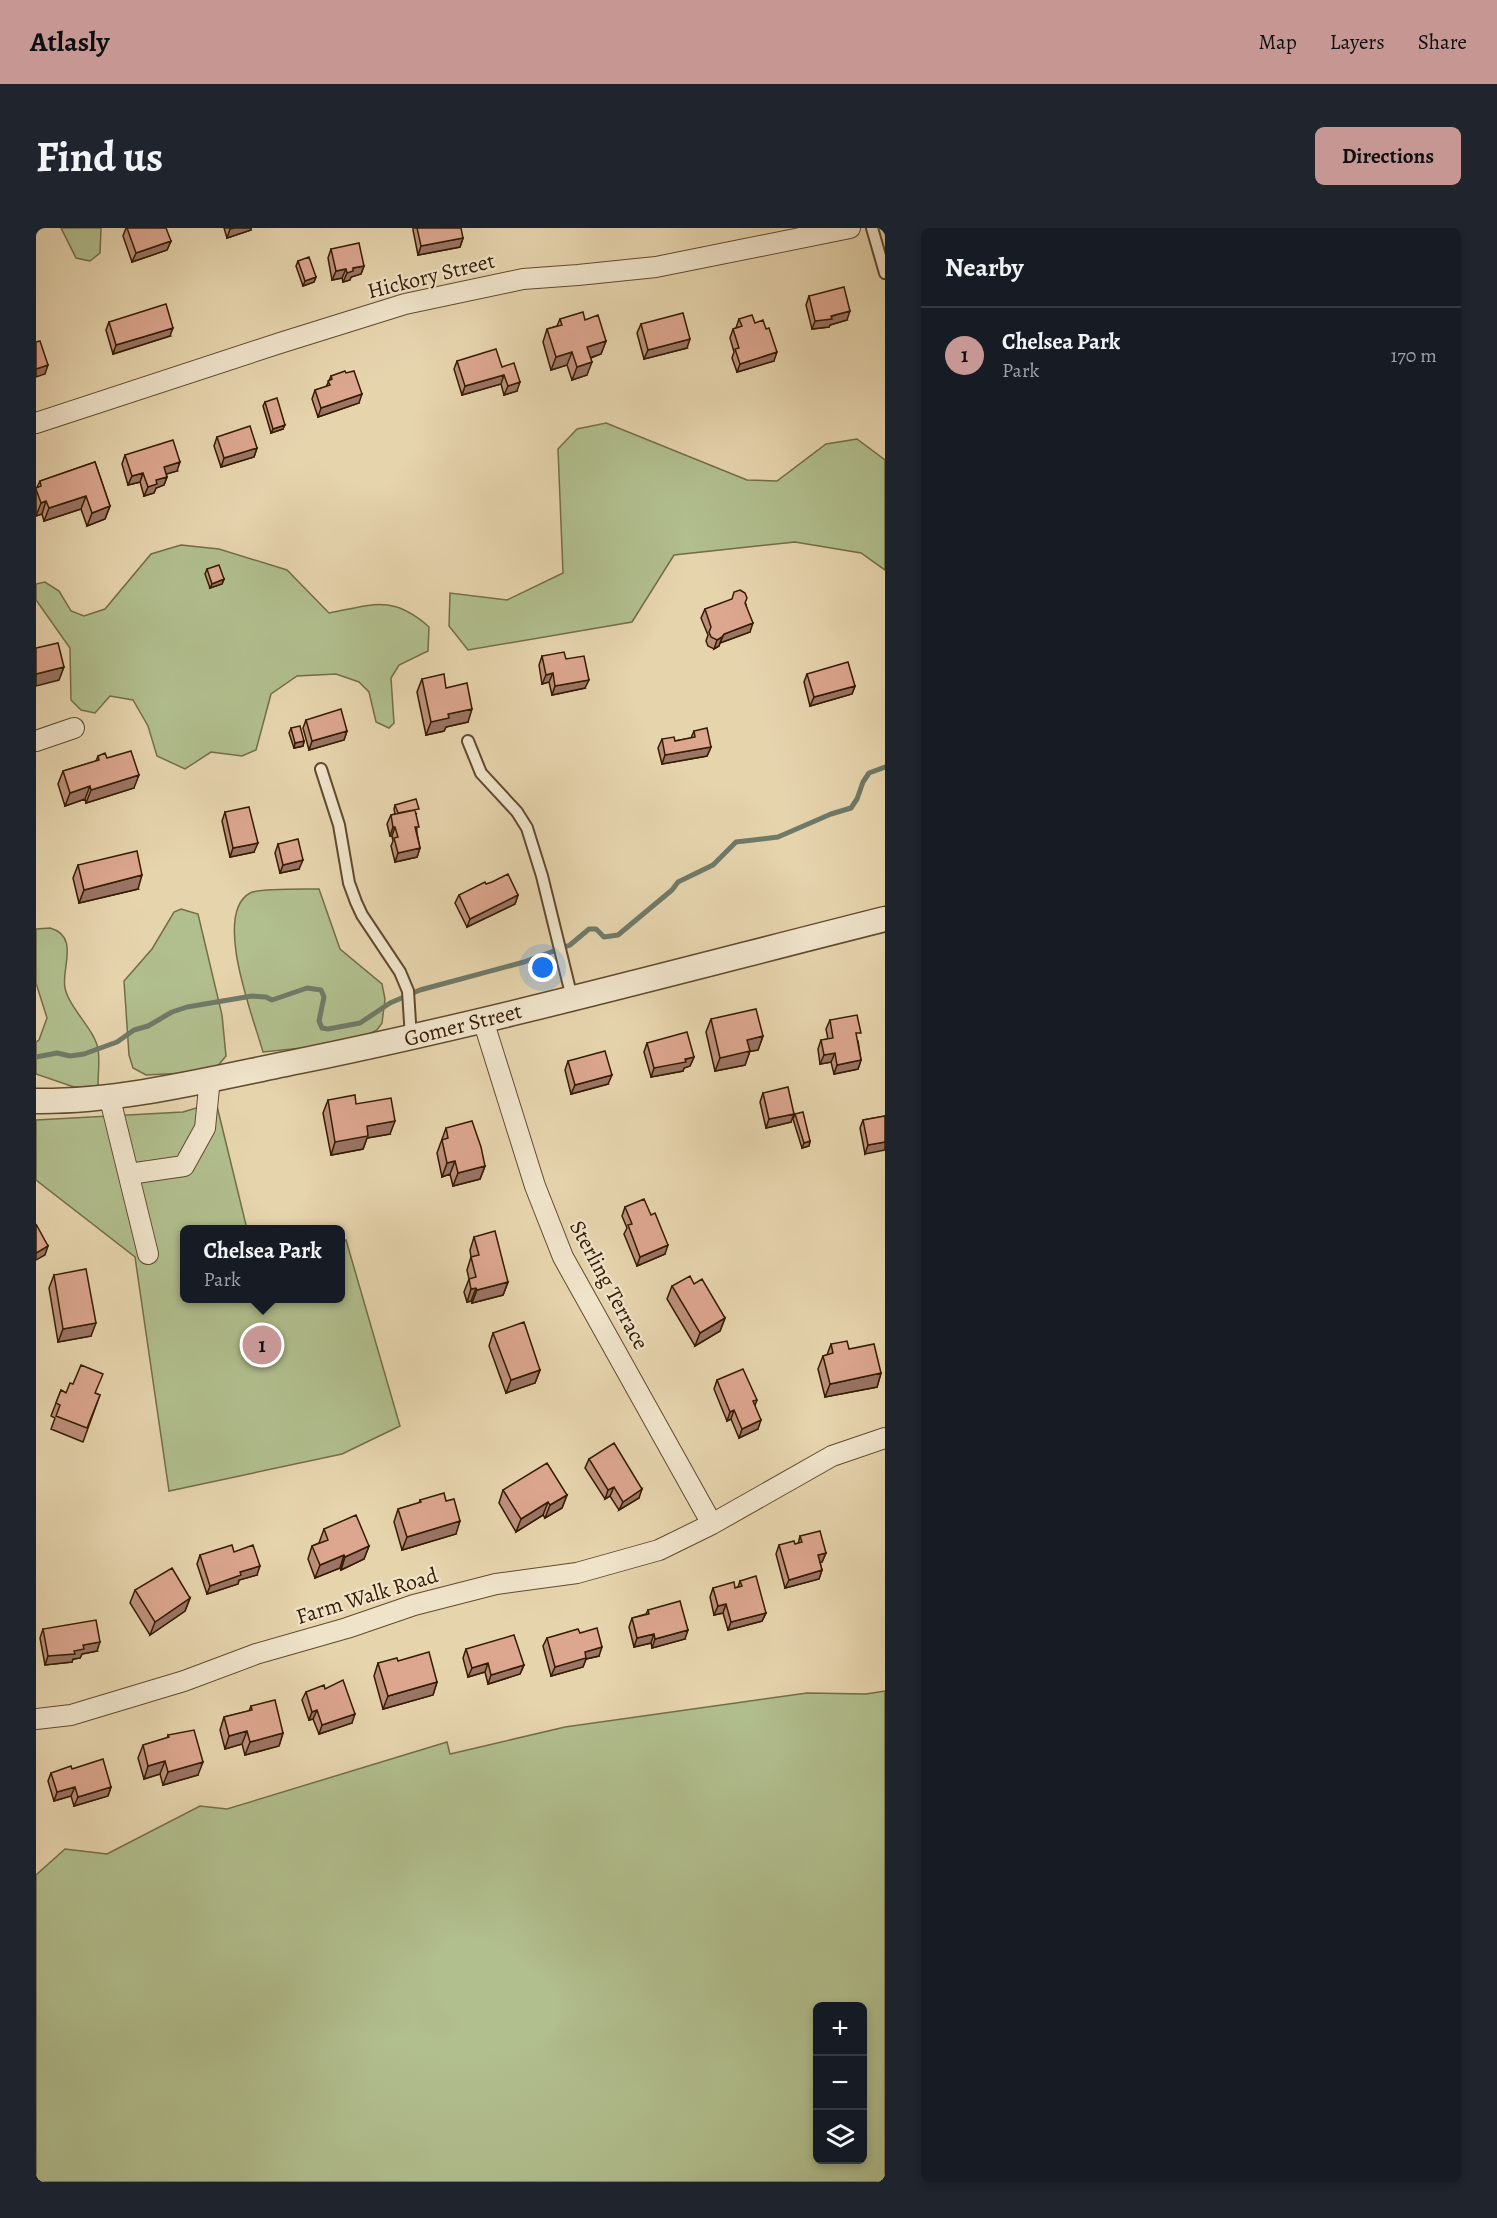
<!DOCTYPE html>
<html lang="en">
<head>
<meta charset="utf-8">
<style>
  body { margin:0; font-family:Alegreya,serif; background:#20242c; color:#f1f3f6 }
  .controls { position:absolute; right:18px; bottom:18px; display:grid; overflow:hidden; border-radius:9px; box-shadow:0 3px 9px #0003 }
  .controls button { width:54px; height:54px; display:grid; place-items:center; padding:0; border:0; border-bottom:2px solid #363941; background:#171b24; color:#f1f3f6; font:30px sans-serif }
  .you { position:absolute; left:507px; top:740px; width:21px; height:21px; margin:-15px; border:4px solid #fff; border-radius:50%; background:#1a73e8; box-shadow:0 0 0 9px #1a73e833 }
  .badge { display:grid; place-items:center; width:39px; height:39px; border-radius:50%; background:#c59692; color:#111; font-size:20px; font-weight:700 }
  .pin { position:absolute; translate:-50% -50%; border:3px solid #fff; box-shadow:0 2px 6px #0006 }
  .popup { position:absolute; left:144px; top:997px; width:165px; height:78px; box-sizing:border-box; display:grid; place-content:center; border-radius:9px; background:#171b24; filter:drop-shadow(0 2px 4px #0005); font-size:20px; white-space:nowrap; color:#9ea1a6 }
  .popup b { font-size:22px; color:#f1f3f6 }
  .popup::after { content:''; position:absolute; left:50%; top:100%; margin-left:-12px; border:12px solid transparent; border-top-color:#171b24 }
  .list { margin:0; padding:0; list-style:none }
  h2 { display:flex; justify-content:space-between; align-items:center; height:78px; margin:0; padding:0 24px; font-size:26px }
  h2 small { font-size:20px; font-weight:400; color:#9ea1a6 }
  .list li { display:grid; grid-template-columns:39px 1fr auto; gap:18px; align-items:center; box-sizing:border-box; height:96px; padding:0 24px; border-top:2px solid #363941 }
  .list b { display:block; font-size:22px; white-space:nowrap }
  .list p { margin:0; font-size:20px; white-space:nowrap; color:#9ea1a6 }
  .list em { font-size:20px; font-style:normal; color:#9ea1a6 }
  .icon { flex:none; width:33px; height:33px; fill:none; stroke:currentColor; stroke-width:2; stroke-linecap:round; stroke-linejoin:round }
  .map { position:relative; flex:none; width:849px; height:1954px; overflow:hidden; border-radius:9px }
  header { display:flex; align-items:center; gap:36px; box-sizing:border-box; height:84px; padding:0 30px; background:#c59692; color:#111 }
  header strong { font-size:28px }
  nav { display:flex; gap:33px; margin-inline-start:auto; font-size:21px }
  .intro { display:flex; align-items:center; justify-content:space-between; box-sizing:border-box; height:144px; padding:0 36px }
  h1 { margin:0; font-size:42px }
  .button { padding:15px 27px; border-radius:9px; background:#c59692; color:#111; font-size:21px; font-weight:700 }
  main { display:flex; gap:36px; padding:0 36px }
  aside { flex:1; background:#171b24; border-radius:9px; box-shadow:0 3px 9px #0003 }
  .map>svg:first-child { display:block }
  .green { fill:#b1be8d; stroke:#736d47; stroke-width:1.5; fill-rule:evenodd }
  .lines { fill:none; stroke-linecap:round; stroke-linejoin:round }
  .stream { stroke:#6f7a68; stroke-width:5 }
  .service-casing { stroke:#614a2c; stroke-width:14 }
  .minor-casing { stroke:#614a2c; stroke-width:22 }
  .tertiary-casing { stroke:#614a2c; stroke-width:27 }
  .service { stroke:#efe3ca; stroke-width:10 }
  .minor { stroke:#efe3ca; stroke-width:20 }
  .tertiary { stroke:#efe3ca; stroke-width:24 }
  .wall { fill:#bd8f7b; stroke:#351c01; stroke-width:1.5 }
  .shaded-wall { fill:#9a7464; stroke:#351c01; stroke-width:1.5 }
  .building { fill:#dca68f; stroke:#351c01; stroke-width:1.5 }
  .labels { text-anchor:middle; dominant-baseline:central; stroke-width:4.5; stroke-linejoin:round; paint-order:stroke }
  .street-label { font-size:22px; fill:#351c01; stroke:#efe3ca }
</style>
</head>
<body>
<header>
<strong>Atlasly</strong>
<nav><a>Map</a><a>Layers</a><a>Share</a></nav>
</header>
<div class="intro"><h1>Find us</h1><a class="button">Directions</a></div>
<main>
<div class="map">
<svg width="849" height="1954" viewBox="0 0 849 1954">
  <rect width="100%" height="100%" fill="#e6d4ad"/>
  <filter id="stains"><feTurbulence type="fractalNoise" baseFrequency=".00333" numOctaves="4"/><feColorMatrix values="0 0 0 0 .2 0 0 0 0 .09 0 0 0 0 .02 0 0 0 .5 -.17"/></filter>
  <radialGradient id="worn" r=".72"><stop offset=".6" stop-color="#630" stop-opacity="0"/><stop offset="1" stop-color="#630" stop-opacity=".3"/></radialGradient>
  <path class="green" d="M25,0H65L64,25L54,33L40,30Z
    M570,195L711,252L741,253L790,216L821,211L849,232V342L825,325L759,314L638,327L596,394L432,422L413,398L414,365L471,372L527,345L522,221L541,201Z
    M145,317L183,321L251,342L293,385C336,377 356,366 393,399L392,423L363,437L355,450L358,495L353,500L340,494L333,464L323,454L300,446L261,448L235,466L220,522L206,528L175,524L149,541L121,528L112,498L97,472L74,468L59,485L45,482L35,472L34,420L0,372V356L9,354L23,363L35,383L48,388L69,381L115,326Z
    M283,661L304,721L346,756L349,771L346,795L341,802L315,815L227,824C218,791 176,686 214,665C223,660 270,661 283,661Z
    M145,681L162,686L186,787L190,828L179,841L171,844L110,847L97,840L93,827L88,753L116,721L138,684Z
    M14,700C44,708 25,741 29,760C33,780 59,802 62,821C64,832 62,846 62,858L38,859L0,846V814L3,812L11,790L0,755V701Z
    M180,874L211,1001L148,1002V1070H304V1014L310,1012L364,1198L306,1226L133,1263L99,1029L0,952V892L147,884Z
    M849,1463V1954H0V1647L29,1621L71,1626L164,1578L191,1581L411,1514L414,1526L529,1499L771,1465L830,1466ZM782,1778H826V1932H782Z"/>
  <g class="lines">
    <path class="stream" d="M0,829L21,825L34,828L48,826L81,814L98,802L112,798L136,784L151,779L216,768L230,769L236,772L271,760L285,762L288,769L283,793L286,800L292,801L324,795L354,775L384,762L488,734L534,717L553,701H560L568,709L582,707L636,662L642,654L677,637L700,614L742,609L795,586L815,580L821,571L827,554L833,545L849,539"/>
    <defs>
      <path id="service" d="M836,0L849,45
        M432,513L445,545L481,584L491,600L506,648L536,770
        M285,541L303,597L313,655L320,674L326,687L364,744L372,763L375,810"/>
      <path id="minor" d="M0,195L244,115L369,76L487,51L542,47L620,39L814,0
        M0,513L38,500
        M447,792L499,958L527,1029L676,1296
        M73,867L112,1026
        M93,946L148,938L169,900L174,850
        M0,1491L35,1487L148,1453L220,1426L311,1400L378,1377L460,1356L541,1345L623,1322L676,1296L796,1228L849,1210"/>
      <path id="tertiary" d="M0,873C87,874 179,850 264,833C460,793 654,740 849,691"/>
    </defs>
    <use href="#service" class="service-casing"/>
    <use href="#minor" class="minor-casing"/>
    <use href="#tertiary" class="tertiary-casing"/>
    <use href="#service" class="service"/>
    <use href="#minor" class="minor"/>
    <use href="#tertiary" class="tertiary"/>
  </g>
  <path class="wall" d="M90,0L135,13L131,22L96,34L87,8Z
    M188,0H215V2L191,10Z
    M377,0H381L427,10L424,19L382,27L377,2Z
    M295,21L328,38L325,46L315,49L314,52L307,54L306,50L296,52L292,30Z
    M262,33L280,49L278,54L267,58L260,38Z
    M773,68L811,92L794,97L793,99L776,101L770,77Z
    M524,91L549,92L570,113L565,126L555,130L551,147L536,152L531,137L515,142L507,114L511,101L521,98Z
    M703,91L719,95L738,133L701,144L696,130L698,124L694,110L697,101L700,100Z
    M73,94L134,108L77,126L70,102Z
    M605,96L651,120L608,131L601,105Z
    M421,133L466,139L481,163L468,167L465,156L426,167L418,141Z
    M295,148L323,175L282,189L276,171L279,162L290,159Z
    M229,174L247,201L235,205L227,178Z
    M181,209L221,220L218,229L185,239L178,218Z
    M89,227L141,243L130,246L131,249L128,257L120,260L118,265L108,268L104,254L92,257L86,236Z
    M59,234L74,278L69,291L51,298L45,281L8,293L6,286L0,288V260L1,259L4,253Z
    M171,341L188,351L186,356L174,360L169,346Z
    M710,376L714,404L684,415L683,418L678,421L672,418L670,413L672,407L665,390L669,381Z
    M506,428L549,460L516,467L513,454L506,456L503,437Z
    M771,446L819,458L816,466L774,478L768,454Z
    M386,451L410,460L432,494L410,499L408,503L390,507L381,464Z
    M270,492L311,503L308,512L273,522L267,500Z
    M255,500L268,513L267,518L258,520L253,505Z
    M658,503L675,519L671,528L626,536L622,520L626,511L639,513L655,510Z
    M62,528L71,530L98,560L50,575L49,571L29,578L22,556L27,543L60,533Z
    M359,577L381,586H380L381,605L384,620L381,629L359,634L355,618L357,613L356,608H354L351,596L355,587L359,586L358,581Z
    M189,584L218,624L194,629L186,593Z
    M242,616L263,641L244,645L239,625Z
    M42,637L102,661L43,675L37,650Z
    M450,656L482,667L479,676L431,699L419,675L423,667Z
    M675,791L727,808L722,822L714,823L709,837L679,843L670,804Z
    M794,792L822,813L825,832L822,841L798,846L795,834L784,836L782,821L785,812L792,811L790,801Z
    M611,815L658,829L654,838L648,840L647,843L615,849L608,824Z
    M532,833L572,856L535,866L529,842Z
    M727,865L755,894L730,900L724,874Z
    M292,872L320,876L354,906L331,910L327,921L295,927L287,885Z
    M759,886L774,913L773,918L766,920L757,891Z
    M849,888L829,926L824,900L827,892Z
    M410,900L449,938L444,951L417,958L414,946L406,949L401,925Z
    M589,979L615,987L629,1026L601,1038L588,1006L591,1000L586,988Z
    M438,1009L472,1054L467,1067L436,1075L435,1073L431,1074L428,1064L433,1051L431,1042L435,1029L434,1022Z
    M18,1047L55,1108L22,1114L13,1060Z
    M658,1056L689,1090L684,1103L659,1118L631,1071L636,1058Z
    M457,1105L504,1142L499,1155L470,1165L453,1118Z
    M795,1116L813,1121L845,1145L841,1159L789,1169L782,1141L787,1128L791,1127Z
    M681,1152L721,1172L719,1177L722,1201L703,1210L695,1191L691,1193L678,1161Z
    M25,1162L30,1165H59L64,1167L47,1214L15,1201L19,1190L15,1188Z
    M553,1231L603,1270L583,1282L574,1268L569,1271L549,1240Z
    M467,1262L531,1267L526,1280L509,1290L507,1287L480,1304L463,1275Z
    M384,1272L420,1306L366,1322L358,1294L362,1281L383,1275Z
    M288,1301L333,1318L328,1331L305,1342L304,1340L279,1350L272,1331L276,1318L283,1315Z
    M764,1308L790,1325L786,1334L784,1335L786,1342L783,1351L749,1360L740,1326L743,1317L762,1316Z
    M198,1324L221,1347L203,1352L202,1356L171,1366L161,1336L164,1327Z
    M704,1353L730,1385L726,1393L692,1402L687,1385L678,1387L674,1369L677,1360H699L702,1359Z
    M99,1362L154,1370L149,1383L114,1407L94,1375Z
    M612,1382L649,1411L616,1420L615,1415L598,1419L593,1399L596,1390L610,1386Z
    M7,1401L61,1423L46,1426L44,1430L37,1431L36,1434L9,1437L4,1410Z
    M544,1405L563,1428L550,1431L547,1439L515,1448L507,1418L511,1410Z
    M430,1421L488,1437L484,1446L452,1456L449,1444L432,1449L427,1430Z
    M362,1433L401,1454L397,1467L347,1481L338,1448L342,1435Z
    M289,1461L316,1495L283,1506L277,1491L273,1492L266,1472L270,1464Z
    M215,1478L247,1505L243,1518L209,1527L206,1516L189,1521L184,1502L188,1489L213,1483Z
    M132,1507L162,1547L127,1557L124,1546L108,1551L102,1530L107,1517L131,1510Z
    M15,1545L75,1559L72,1568L38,1578L35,1568L18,1573L12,1553Z"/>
  <path class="shaded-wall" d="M198,0H215V2L191,10L194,1Z
    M427,10L424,19L382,27L385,18Z
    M135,13L131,22L96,34L100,25Z
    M328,38L325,46L315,49L314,52L307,54L311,45L317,40Z
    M310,41L306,50L296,52L300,43Z
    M280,49L278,54L267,58L269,53Z
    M814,83L811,92L794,97L793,99L776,101L779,93Z
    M137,100L134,108L77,126L80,117Z
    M654,111L651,120L608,131L612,122Z
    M570,113L565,126L547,132L551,119Z
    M536,124L531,137L515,142L520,129Z
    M741,124L738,133L701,144L704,136Z
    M556,134L551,147L536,152L541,139Z
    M12,137L9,146L0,149V141Z
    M468,147L465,156L426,167L429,158Z
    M484,154L481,163L468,167L472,158Z
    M326,166L323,175L282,189L285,180Z
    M249,197L247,201L235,205L237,201Z
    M221,220L218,229L185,239L188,230Z
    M144,234L141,243L124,248L128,239Z
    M107,245L104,254L92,257L96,248Z
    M131,249L128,257L120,260L118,265L108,268L112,259L120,252Z
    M50,268L45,281L8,293L13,280Z
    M10,273L6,286L0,288L5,275Z
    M74,278L69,291L51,298L56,285Z
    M188,351L186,356L174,360L176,356Z
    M717,395L714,404L684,415L688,406Z
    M686,409L683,418L678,421L681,412Z
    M28,439L23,452L0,458V446Z
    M517,445L513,454L506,456L510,447Z
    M553,452L549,460L516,467L519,458Z
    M819,458L816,466L774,478L778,469Z
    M436,481L432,494L410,499L408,503L390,507L395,494L412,486Z
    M311,503L308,512L273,522L276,513Z
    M268,513L267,518L258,520L259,515Z
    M675,519L671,528L626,536L629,527Z
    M103,547L98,560L50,575L55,562Z
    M54,558L49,571L29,578L34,565Z
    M357,599H359L356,608H354Z
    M222,615L218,624L194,629L197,620Z
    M384,620L381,629L359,634L362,625Z
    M267,632L263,641L244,645L247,637Z
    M106,647L102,661L43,675L48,662Z
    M482,667L479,676L431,699L434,691Z
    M727,808L722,822L711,824L714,823L709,837L679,843L684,830L711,812Z
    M799,825L795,834L784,836L788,827Z
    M658,829L654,838L648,840L647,843L615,849L618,840Z
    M825,832L822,841L798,846L801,837Z
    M576,847L572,856L535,866L539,857Z
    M758,886L755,894L730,900L733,891Z
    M359,893L354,906L331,910L327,921L295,927L299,914L331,898Z
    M774,913L773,918L766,920L768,915Z
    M849,914V922L829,926L832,917Z
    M419,933L414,946L406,949L411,935Z
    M449,938L444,951L417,958L422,945Z
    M632,1017L629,1026L601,1038L604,1029Z
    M12,1018L9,1027L0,1032V1025Z
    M472,1054L467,1067L436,1075L441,1062Z
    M440,1060L435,1073L431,1074L435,1061Z
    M689,1090L684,1103L659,1118L664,1105Z
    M60,1095L55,1108L22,1114L27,1101Z
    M504,1142L499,1155L470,1165L475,1152Z
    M845,1145L841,1159L789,1169L794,1156Z
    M698,1182L695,1191L691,1193L694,1184Z
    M725,1192L722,1201L703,1210L706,1201Z
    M578,1259L574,1268L569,1271L572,1262Z
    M606,1261L603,1270L583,1282L587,1274Z
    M531,1267L526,1280L509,1290L514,1277Z
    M512,1274L507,1287L480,1304L485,1291Z
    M424,1293L420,1306L366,1322L371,1309Z
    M333,1318L328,1331L305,1342L309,1329Z
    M790,1325L786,1334L779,1336L782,1327Z
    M308,1327L304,1340L279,1350L284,1337Z
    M224,1338L221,1347L203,1352L202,1356L171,1366L174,1358L204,1344Z
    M786,1342L783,1351L749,1360L753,1352Z
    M154,1370L149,1383L114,1407L119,1394Z
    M690,1376L687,1385L678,1387L682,1378Z
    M730,1385L726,1393L692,1402L695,1394Z
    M652,1402L649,1411L616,1420L619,1411Z
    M618,1406L615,1415L598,1419L601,1410Z
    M64,1414L61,1423L46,1426L44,1430L37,1431L36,1434L9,1437L12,1428L38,1423L47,1417Z
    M566,1419L563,1428L550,1431L547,1439L515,1448L519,1439L549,1424Z
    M452,1435L449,1444L432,1449L436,1440Z
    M488,1437L484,1446L452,1456L455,1447Z
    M401,1454L397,1467L347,1481L352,1468Z
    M281,1482L277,1491L273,1492L276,1484Z
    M319,1486L316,1495L283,1506L286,1497Z
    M211,1503L206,1516L189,1521L193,1508Z
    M247,1505L243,1518L209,1527L214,1514Z
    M129,1533L124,1546L108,1551L112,1538Z
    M167,1534L162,1547L127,1557L132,1544Z
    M39,1559L35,1568L18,1573L21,1564Z
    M75,1559L72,1568L38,1578L42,1569Z"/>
  <path class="building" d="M91,0H130L135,13L100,25Z
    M381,0H425L427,10L385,18Z
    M323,15L328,38L317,40V43L311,45L310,41L300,43L295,21Z
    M273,29L280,49L269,53L262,33Z
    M808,59L814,83L795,88L796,91L779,93L773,68Z
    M130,76L137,100L80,117L73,94Z
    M547,84L549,92L562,87L570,113L551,119L556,134L541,139L536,124L520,129L511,101L526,97L524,91Z
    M647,85L654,111L612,122L605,96Z
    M716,87L719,95L727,92L730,101L733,100L741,124L704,136L699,121L703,120L697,101L706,98L703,91Z
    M4,113L12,137L0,141V114Z
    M460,121L466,139L478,135L484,154L472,158L468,147L429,158L421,133Z
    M309,143L310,145L318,143L326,166L285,180L279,162L294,157L292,153L296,151L295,148Z
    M241,170L249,197L237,201L229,174Z
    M214,198L221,220L188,230L181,209Z
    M137,212L144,234L128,239L131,249L120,252L121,256L112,259L107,245L96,248L89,227Z
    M59,234L74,278L56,285L50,268L13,280L10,273L5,275L0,261V260L5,258L4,253Z
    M183,337L188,351L176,356L171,341Z
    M704,362L709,365L711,370L709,375L717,395L688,406L686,409L681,412L675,409L673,404L675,399L669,381L696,371L698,364Z
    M22,415L28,439L0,446V420Z
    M528,424L530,431L548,428L553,452L519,458L517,445L510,447L506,428Z
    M812,434L819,458L778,469L771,446Z
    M408,446L410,460L431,455L436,481L412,486L413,490L395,494L386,451Z
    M305,481L311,503L276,513L270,492Z
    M264,498L268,513L259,515L255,500Z
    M671,500L675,519L629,527L626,511L638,509L639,513L659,509L658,503Z
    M95,523L103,547L55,562L54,558L34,565L27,543L63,532L62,528L69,525L71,530Z
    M380,571L383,581L362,585L359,577Z
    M213,579L222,615L197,620L189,584Z
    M379,582L383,599H379L384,620L362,625L358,610L362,609L359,599H357L355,587Z
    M262,611L267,632L247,637L242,616Z
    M101,623L106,647L48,662L42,637Z
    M472,646L482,667L434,691L423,667L449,654L450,656L456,654Z
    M720,781L727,808L711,812L714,823L684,830L675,791Z
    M821,787L825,805H820L825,832L801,837L799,825L788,827L785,812L797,810L794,792Z
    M651,804L658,829L649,831L650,834L618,840L611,815Z
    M569,823L576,847L539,857L532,833Z
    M752,859L758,886L733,891L727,865Z
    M319,867L320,876L355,870L359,893L331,898L332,908L299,914L292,872Z
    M767,884L774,913L768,915L759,886Z
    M849,888V914L832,917L827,892Z
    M436,893L445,919L449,938L422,945L419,933L411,935L406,912L412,910L410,900Z
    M608,971L615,987L619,985L632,1017L604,1029L592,997L596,996L589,979Z
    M0,996L12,1018L0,1025Z
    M459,1003L472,1054L441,1062L440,1060L435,1061L433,1051L440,1049L435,1029L443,1027L438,1009Z
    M50,1041L60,1095L27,1101L18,1047Z
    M654,1048L658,1056L666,1051L689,1090L664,1105L636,1058Z
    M488,1094L504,1142L475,1152L457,1105Z
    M811,1113L813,1121L838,1116L845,1145L794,1156L787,1128L797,1125L795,1116Z
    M45,1137L67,1146L59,1165L64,1167L51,1200L20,1188L24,1177L20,1175L25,1162L30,1165L34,1155L37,1156Z
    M707,1141L721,1172L717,1173L725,1192L706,1201L698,1182L694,1184L681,1152Z
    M578,1215L606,1261L587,1274L578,1259L572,1262L553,1231Z
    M511,1235L531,1267L514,1277L512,1274L485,1291L467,1262Z
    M408,1265L410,1273L418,1271L424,1293L371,1309L362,1281L385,1274L384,1272Z
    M320,1287L333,1318L309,1329L308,1327L284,1337L276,1318L292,1312L288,1301Z
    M784,1303L790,1325L782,1327L786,1342L753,1352L743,1317L758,1313L759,1316L766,1314L764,1308Z
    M196,1317L198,1324L217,1317L224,1338L204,1344L205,1347L174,1358L164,1327Z
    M136,1340L154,1370L119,1394L99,1362Z
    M720,1348L730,1385L695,1394L690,1376L682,1378L677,1360L698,1354L699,1360L706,1358L704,1353Z
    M644,1373L652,1402L619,1411L618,1406L601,1410L596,1390L613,1386L612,1382Z
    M60,1392L64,1414L47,1417L48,1421L38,1423L39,1426L12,1428L7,1401Z
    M561,1400L566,1419L549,1424L550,1430L519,1439L511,1410L542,1401L544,1405Z
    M478,1407L488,1437L455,1447L452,1435L436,1440L430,1421Z
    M393,1424L401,1454L352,1468L342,1435L361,1430L362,1433Z
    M307,1452L319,1486L286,1497L281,1482L276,1484L270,1464L288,1457L289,1461Z
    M239,1472L247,1505L214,1514L211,1503L193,1508L188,1489L216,1482L215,1478Z
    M158,1502L167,1534L132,1544L129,1533L112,1538L107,1517L133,1509L132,1507Z
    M67,1531L75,1559L42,1569L39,1559L21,1564L15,1545L35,1538L36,1541Z"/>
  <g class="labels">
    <g class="street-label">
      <text transform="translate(395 48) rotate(-14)">Hickory Street</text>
      <text transform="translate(427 797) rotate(-14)">Gomer Street</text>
      <text transform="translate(573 1057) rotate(62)">Sterling Terrace</text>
      <text transform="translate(331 1368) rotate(-17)">Farm Walk Road</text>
    </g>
  </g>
  <rect width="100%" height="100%" filter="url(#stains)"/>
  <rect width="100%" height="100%" fill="url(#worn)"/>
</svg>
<div class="controls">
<button>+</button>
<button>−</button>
<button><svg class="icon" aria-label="layers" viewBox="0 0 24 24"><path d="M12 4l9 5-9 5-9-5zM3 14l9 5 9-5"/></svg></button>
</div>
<div class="you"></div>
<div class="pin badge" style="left:226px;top:1117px">1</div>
<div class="popup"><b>Chelsea Park</b>Park</div>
</div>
<aside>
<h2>Nearby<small></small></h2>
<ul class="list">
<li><span class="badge">1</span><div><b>Chelsea Park</b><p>Park</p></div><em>170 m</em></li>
</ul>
</aside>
</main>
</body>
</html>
